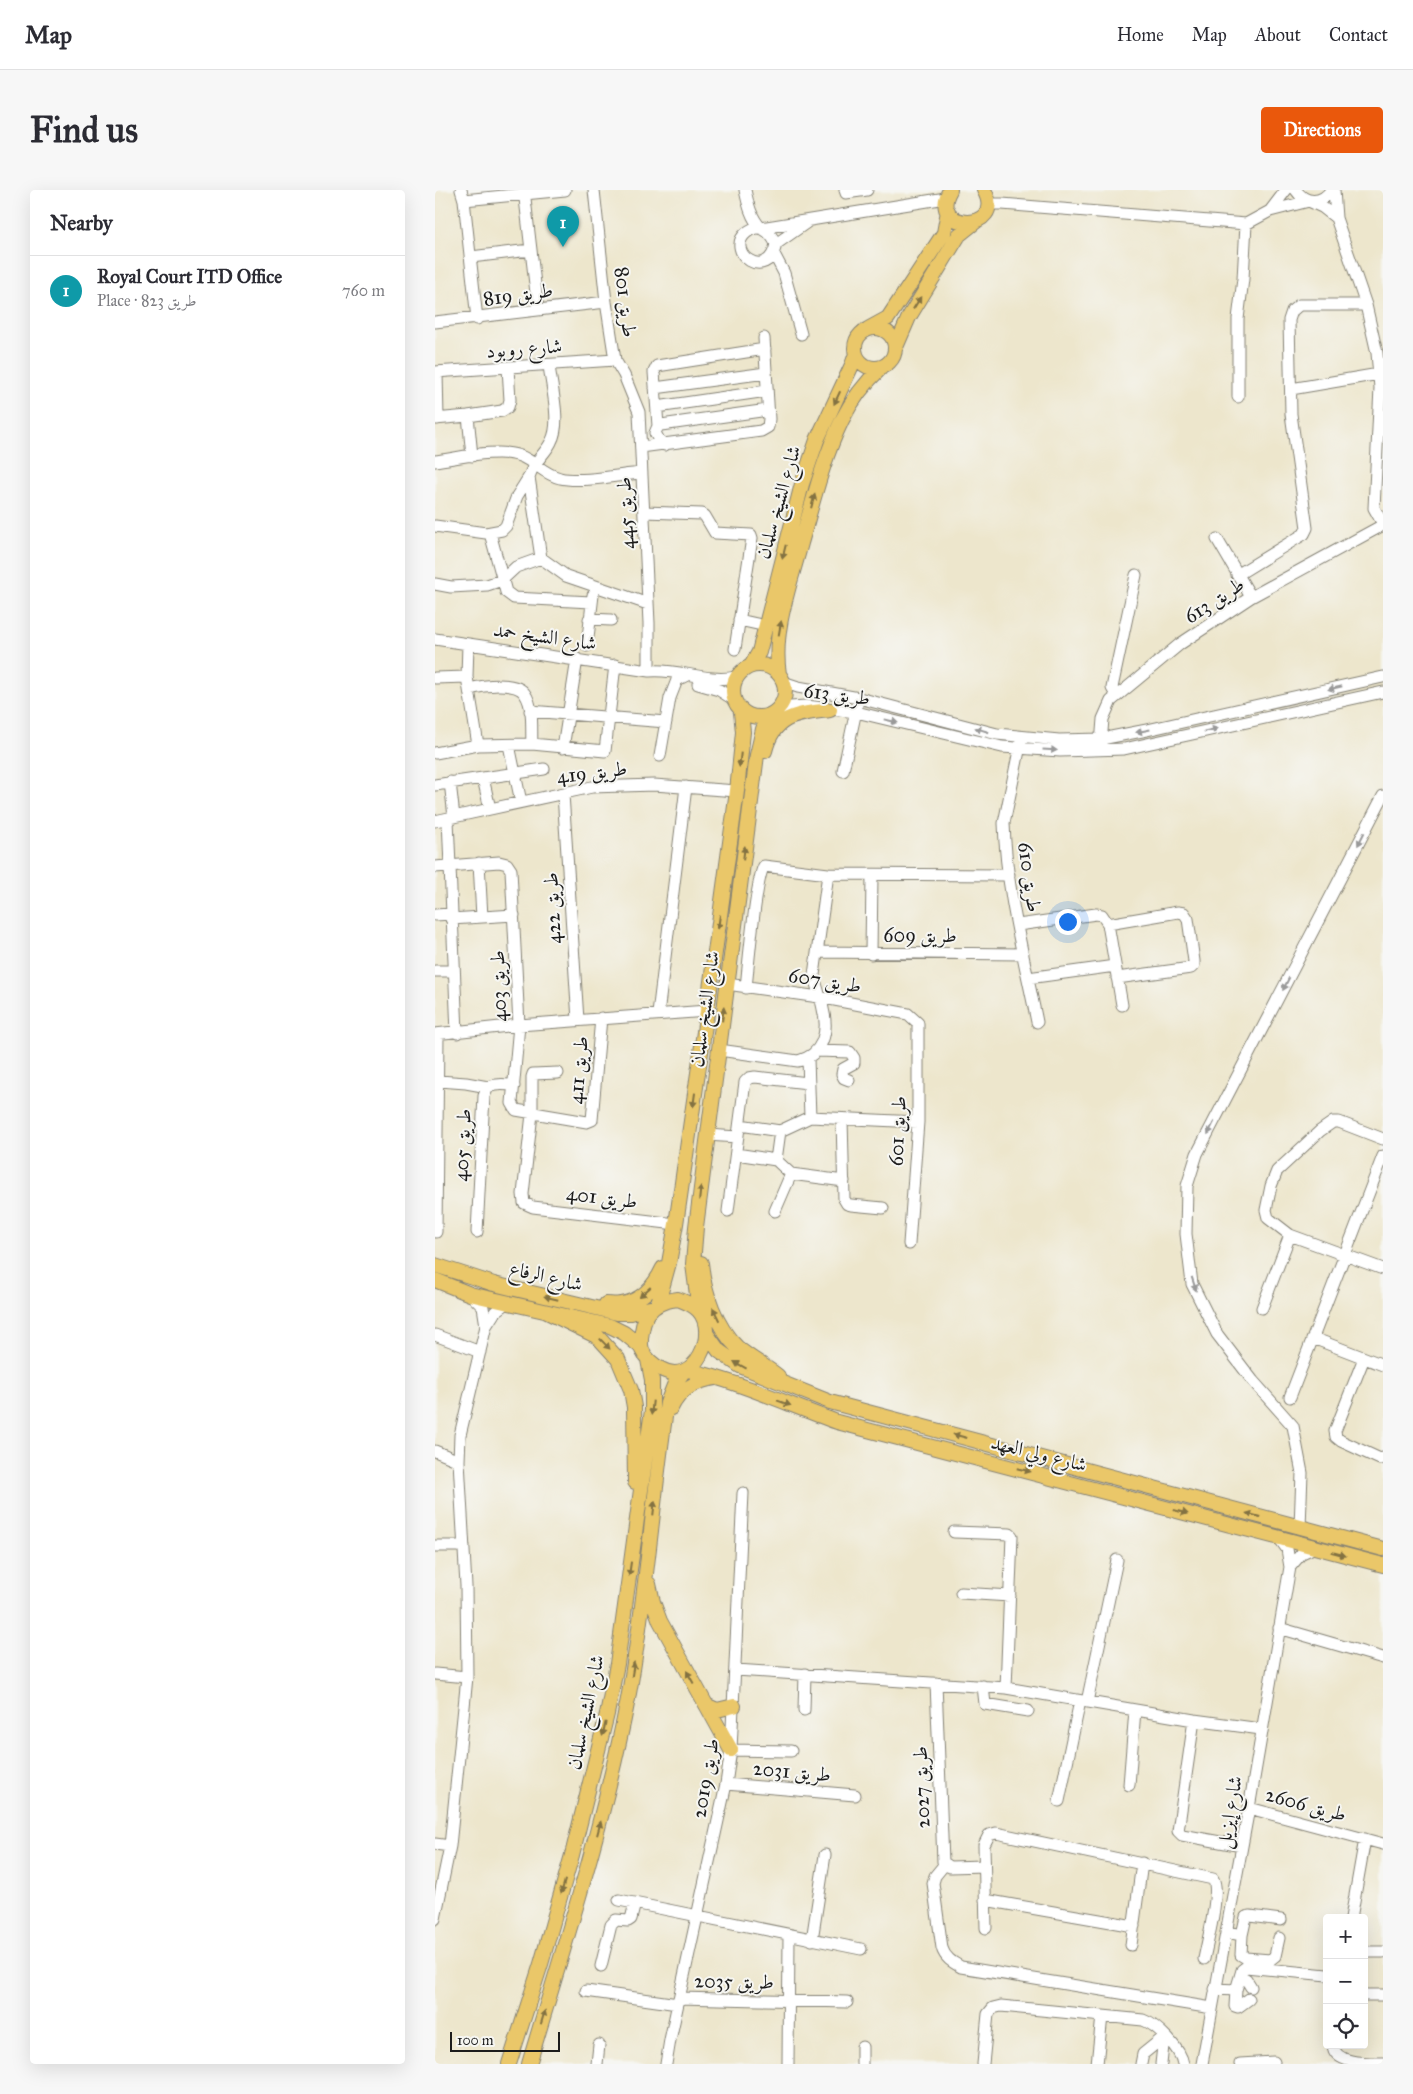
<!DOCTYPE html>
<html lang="en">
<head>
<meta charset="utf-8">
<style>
  body { margin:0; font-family:"IM FELL Great Primer",Amiri,serif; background:#f7f7f7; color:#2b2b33 }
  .controls { position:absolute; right:15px; bottom:15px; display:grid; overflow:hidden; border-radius:5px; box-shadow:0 5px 20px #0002 }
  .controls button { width:45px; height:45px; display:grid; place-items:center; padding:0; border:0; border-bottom:1px solid #e1e1e2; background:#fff; color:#2b2b33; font:25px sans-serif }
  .scale { position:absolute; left:15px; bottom:12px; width:110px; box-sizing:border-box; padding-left:5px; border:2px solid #1c1c1c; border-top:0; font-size:14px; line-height:18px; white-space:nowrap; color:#1c1c1c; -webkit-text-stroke:4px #f6f6f2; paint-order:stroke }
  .you { position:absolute; left:632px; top:731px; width:18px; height:18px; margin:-12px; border:4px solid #fff; border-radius:50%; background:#1a73e8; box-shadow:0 0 0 8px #1a73e833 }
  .badge { display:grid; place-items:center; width:32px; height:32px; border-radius:50%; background:#ea580c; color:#fff; font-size:16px; font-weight:700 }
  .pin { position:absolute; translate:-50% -41px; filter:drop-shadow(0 1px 2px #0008) }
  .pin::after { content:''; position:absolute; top:26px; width:18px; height:15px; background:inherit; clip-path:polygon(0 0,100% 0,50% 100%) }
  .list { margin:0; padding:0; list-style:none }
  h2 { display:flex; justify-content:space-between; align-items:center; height:65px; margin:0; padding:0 20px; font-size:21px }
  h2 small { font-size:16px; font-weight:400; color:#7c7c81 }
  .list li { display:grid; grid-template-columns:32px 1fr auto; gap:15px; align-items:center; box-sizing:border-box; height:70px; padding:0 20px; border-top:1px solid #e1e1e2 }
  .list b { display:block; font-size:19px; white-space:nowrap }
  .list p { margin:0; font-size:16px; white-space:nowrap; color:#7c7c81 }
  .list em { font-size:16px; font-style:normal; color:#7c7c81 }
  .icon { flex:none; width:28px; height:28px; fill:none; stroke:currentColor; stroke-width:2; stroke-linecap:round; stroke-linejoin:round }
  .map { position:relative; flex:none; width:948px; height:1874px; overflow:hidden; border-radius:5px }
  header { display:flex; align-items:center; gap:30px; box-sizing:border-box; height:70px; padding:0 25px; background:#fff; border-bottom:1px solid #e1e1e2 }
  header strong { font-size:24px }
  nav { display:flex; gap:28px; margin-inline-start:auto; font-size:18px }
  .intro { display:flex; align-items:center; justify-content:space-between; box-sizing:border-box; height:120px; padding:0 30px }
  h1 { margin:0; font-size:35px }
  .button { padding:12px 22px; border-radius:5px; background:#ea580c; color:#fff; font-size:18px; font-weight:700 }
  main { display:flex; gap:30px; padding:0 30px }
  aside { flex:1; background:#fff; border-radius:5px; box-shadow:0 5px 20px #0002 }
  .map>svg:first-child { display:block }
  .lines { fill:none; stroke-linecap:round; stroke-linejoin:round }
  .minor-casing { stroke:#848174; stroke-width:13 }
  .major-casing { stroke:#848174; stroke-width:16 }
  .minor { stroke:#fff; stroke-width:11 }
  .major { stroke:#eac769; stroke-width:14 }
  .oneway { fill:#837242 }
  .oneway2 { fill:#999 }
  .labels { text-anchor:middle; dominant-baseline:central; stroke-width:4; stroke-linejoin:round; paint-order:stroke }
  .street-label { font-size:20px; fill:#1c1c1c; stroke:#f6f6f2 }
</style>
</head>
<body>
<header>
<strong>Map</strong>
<nav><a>Home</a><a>Map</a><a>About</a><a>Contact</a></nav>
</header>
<div class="intro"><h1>Find us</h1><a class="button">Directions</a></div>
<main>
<aside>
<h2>Nearby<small></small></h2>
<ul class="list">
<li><span class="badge" style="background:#0f9aa8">1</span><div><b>Royal Court ITD Office</b><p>Place · طريق 823</p></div><em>760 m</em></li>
</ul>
</aside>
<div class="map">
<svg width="948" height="1874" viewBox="0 0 948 1874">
  <rect width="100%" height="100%" fill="#f6f6f2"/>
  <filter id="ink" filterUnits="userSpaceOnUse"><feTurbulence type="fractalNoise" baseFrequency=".02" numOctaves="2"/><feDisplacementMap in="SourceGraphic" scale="10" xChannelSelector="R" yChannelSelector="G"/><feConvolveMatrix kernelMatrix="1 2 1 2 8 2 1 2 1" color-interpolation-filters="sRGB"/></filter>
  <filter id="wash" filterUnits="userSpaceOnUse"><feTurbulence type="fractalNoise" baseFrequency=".0096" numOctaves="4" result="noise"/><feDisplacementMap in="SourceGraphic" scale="20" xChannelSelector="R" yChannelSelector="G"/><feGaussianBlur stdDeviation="1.12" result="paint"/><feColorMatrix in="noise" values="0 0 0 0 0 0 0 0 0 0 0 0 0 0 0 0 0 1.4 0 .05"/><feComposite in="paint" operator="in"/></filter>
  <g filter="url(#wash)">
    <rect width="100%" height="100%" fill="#ede6cc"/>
  </g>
  <g filter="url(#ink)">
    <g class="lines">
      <defs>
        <path id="minor" d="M26,0L29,10L42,129
          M89,0L103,120
          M159,0L171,112L180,170L189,185L204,222L214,433V481
          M310,0C313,14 316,28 326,38L511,8
          M410,0L411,3L432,0
          M861,0C870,14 887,14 896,0
          M899,0L901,28L931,115L942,163L945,198L939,318L948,334
          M29,10L130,0
          M553,14H567L811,34L835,21L874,11L887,17L901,28
          M835,21L851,0
          M341,54C335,41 324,32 311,43C289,62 333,94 341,54L371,33
          M339,64L349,83L366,144
          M36,67L95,60
          M0,132L171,112
          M0,182L180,170
          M2,182L3,229
          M220,198L331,183
          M856,199L944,184
          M803,207V129L808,89L811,34
          M222,217L332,201
          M0,229L33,226
          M223,236L219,182L222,176L330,159
          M230,255L224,250L220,243L223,236L226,235L333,220
          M206,257L326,241L333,237L334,229L329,148
          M37,266L33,226L67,221L73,217L75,210L73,178
          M0,271C24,268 62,258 85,266C99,271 110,285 125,288C146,293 184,285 206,283
          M209,322L267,324L270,326L280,343L316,345L317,348L300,459
          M0,336L51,343L67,340L71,336L82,306L94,287
          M55,343L71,402L79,408L156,412
          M782,349L816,407
          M106,368L94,287C99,270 109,266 116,252C127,233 116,196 114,175
          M802,385L869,344L872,338L856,224L854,130L857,121L864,115H931
          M0,394L16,397L52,395L67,390L81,377L106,368L131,386L213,414
          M154,429L176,430
          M304,430L331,436
          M0,449L214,481C244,478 271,493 301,487
          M33,454L32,487L43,555
          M152,456L158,405
          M0,488L32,487
          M348,492L363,497L424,508L562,544L624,550L666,549L712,540L948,487
          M263,494L284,500L298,509
          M34,499C46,496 82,490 90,504C99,517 96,539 97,554
          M681,505L677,498L678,493L701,385
          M95,521L231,532
          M340,523L356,517L371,516L421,522L567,557L625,561L689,559L948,502
          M586,551L569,633C571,700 589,767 602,832
          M666,554L668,529L676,511L745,454L816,407L948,335
          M74,555L86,612
          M128,558L142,469
          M0,563L43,555L97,554L170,561L180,475
          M225,566L235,508L242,490L252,485
          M408,581L422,516
          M48,588L55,619
          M15,592L19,627
          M0,595L109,579
          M128,604L143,830
          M13,629L22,843
          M0,631L157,597L219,595L302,601
          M44,673L47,727
          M0,677L64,672L72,674L76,680L84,835L77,913L81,920L152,932L157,930L166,828
          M0,725L16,724
          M16,729L79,725
          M673,734L743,722L749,723L753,729L759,771V775L756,778L682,788
          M583,735L661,724L667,725L673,734L687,815
          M383,762L588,764
          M436,764L437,685
          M0,781H18
          M593,788L680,776
          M292,794L384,807L473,824L483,833V932L474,1054
          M311,798C313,778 321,687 329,676L393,684L574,685
          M223,824L251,597
          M0,844L84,835L272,821
          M284,860L363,871C388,865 394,842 388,819C386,807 381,797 379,785L393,684
          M382,861L415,862L419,868V873L408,879L407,884L409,888L414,890
          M373,869L375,927
          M123,883L98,884L97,887V924L88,1004L89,1013L98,1017L241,1034
          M4,891L31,893L53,897
          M407,929L409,1009L412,1014L416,1015L448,1018
          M305,935L345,941L375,927L483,932
          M345,941L341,970L356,984L409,991
          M272,945L303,947
          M301,964L341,970
          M293,1021L310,892L314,888L320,887L373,893
          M340,1021L356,984
          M1,1042L3,844
          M42,1042L49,906L53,897C61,894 70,894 79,896
          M855,1045L948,1079
          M35,1104L48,1117L51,1136L60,1122L72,1113
          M827,1118L855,1045L833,1028L831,1020L836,996L842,981L885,941L898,932H904L948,949
          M0,1145L45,1162
          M878,1148L948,1175
          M929,1168L900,1241L901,1247L906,1251L945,1269L948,1268
          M855,1207L948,966
          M0,1261L24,1271
          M865,1337L867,1283L858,1236L818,1191L782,1144L757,1094L751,1044L752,996L762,964L948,606
          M519,1342L575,1344L577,1346L571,1498
          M0,1356H29
          M855,1377L867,1363L880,1357
          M526,1403L575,1406
          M844,1438L948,1468
          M301,1480L571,1498L759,1530L826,1539
          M0,1484L32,1487
          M501,1493L508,1672L515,1677L549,1676
          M548,1496L550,1514L593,1521
          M652,1512L682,1370
          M369,1520L370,1484
          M759,1530L743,1641L747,1645L807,1656
          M296,1560L356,1561
          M291,1594L420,1605
          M694,1595L700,1520
          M624,1611L645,1511
          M814,1618L948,1654
          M0,1654L15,1656
          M509,1675L500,1686L498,1693L507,1758C510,1768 517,1772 526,1777L777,1818
          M184,1710L426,1759
          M550,1710L699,1736
          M916,1728L930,1649
          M0,1729L15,1656L32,1487L31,1396L24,1271L25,1245L51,1136
          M551,1738L549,1655L554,1645L561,1643L778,1689C786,1701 772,1753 769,1769
          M791,1742L807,1745L806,1765L811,1768L835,1770L840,1766L844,1748
          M807,1745L811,1727L815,1726L846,1730
          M377,1750L390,1665
          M696,1755L707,1673
          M929,1762H948
          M166,1776L176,1735L181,1730L193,1731L196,1729L200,1713
          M805,1787L811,1789L816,1797
          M780,1799L801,1800L800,1816L803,1817L814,1809
          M801,1800L807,1780L811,1777L892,1785
          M151,1801L243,1814
          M929,1805H948
          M244,1808L412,1812
          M898,1855C899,1874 931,1873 948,1873
          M427,1857V1874
          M162,1874L164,1855
          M231,1874L235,1850L291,1594L296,1560L308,1303
          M353,1874L354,1745
          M548,1874L553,1824L558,1818L566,1816L708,1830C722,1835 746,1859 748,1874
          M662,1874L667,1826
          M706,1874L708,1864L729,1847
          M726,1874L729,1847
          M767,1874L814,1618L855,1377L852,1359L844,1348
          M805,1874L839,1872"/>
        <path id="major" d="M515,0C491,42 573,43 549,0
          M420 158a20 20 0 1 1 40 0a20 20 0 1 1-40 0Z
          M433,139L453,128L509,43L513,21
          M461,157L474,127L524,45L544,29
          M298 501a26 26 0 1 1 52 0a26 26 0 1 1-52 0Z
          M316,476L324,462L367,294L382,250L417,175L421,164
          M344,484C337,441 355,395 366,353C378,312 388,269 407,230C417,210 430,193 446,178
          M330,561C339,524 364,524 395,520
          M266,1073C269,1102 281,1137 302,1157C315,1168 330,1176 343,1186
          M0,1075L59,1094L182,1123H196L215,1118
          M0,1090L35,1104L175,1136L189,1143L206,1157
          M243,1109C250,1112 257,1114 263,1120C285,1143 259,1198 226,1179C217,1174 211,1169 207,1160C205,1154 206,1147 207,1141C210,1120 222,1111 243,1109Z
          M223,1113L234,1073L241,1034L272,821L302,601L308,542L306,522
          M171,1114C176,1114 181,1115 187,1114C207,1111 220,1095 228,1078
          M264,1121L258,1074L261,1037L322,565L328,539L336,525
          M112,1122L163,1147L183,1169L196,1200L199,1217L200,1292
          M271,1143L284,1161L305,1176L395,1212L948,1359
          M253,1180C305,1192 352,1214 402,1232L948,1375
          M236,1218C245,1199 260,1191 280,1188
          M214,1394L218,1412L225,1431L296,1560
          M271,1515L282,1520L299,1516
          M74,1874L106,1774L137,1665L172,1524L182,1474L217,1220V1190L213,1170
          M94,1874C130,1753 169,1633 193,1509C211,1412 217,1312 232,1213L240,1193L249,1181"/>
      </defs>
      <use href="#minor" class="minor-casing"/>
      <use href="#major" class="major-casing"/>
      <use href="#minor" class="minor"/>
      <use href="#major" class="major"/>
    </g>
    <defs><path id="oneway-solid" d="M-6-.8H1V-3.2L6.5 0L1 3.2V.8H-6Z" transform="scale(1.25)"/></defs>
    <g class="oneway">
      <use href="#oneway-solid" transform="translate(482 113) rotate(-58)"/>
      <use href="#oneway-solid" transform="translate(402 208) rotate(115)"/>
      <use href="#oneway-solid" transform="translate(378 311) rotate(-75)"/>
      <use href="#oneway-solid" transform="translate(349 362) rotate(104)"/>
      <use href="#oneway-solid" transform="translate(345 438) rotate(-80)"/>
      <use href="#oneway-solid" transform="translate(305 570) rotate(96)"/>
      <use href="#oneway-solid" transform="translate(309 663) rotate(-83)"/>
      <use href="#oneway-solid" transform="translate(284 732) rotate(98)"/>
      <use href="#oneway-solid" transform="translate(288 824) rotate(-83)"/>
      <use href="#oneway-solid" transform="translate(259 910) rotate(98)"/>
      <use href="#oneway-solid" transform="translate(265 1003) rotate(-84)"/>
      <use href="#oneway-solid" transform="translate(210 1102) rotate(139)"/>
      <use href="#oneway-solid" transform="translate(116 1108) rotate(-166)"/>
      <use href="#oneway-solid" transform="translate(281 1124) rotate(-116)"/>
      <use href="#oneway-solid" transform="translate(170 1154) rotate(46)"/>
      <use href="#oneway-solid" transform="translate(305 1175) rotate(-151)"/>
      <use href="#oneway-solid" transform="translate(349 1213) rotate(20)"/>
      <use href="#oneway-solid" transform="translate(217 1218) rotate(96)"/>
      <use href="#oneway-solid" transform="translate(525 1246) rotate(-165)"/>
      <use href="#oneway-solid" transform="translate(589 1280) rotate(14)"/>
      <use href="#oneway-solid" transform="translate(219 1318) rotate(-84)"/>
      <use href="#oneway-solid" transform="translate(746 1322) rotate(15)"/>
      <use href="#oneway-solid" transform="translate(818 1325) rotate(-165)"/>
      <use href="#oneway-solid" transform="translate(904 1364) rotate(15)"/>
      <use href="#oneway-solid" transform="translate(195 1379) rotate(98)"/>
      <use href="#oneway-solid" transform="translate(198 1479) rotate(-81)"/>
      <use href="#oneway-solid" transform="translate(255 1487) rotate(-119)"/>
      <use href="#oneway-solid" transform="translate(169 1539) rotate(103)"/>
      <use href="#oneway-solid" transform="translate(164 1638) rotate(-75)"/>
      <use href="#oneway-solid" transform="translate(128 1697) rotate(106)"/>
      <use href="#oneway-solid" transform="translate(108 1827) rotate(-73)"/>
    </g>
    <g class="oneway2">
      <use href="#oneway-solid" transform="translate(900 498) rotate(167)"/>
      <use href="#oneway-solid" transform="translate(456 531) rotate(14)"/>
      <use href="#oneway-solid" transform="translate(547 540) rotate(-163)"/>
      <use href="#oneway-solid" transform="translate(776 540) rotate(-12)"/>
      <use href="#oneway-solid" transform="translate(708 541) rotate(169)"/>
      <use href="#oneway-solid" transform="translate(615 560) rotate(4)"/>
      <use href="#oneway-solid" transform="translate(926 649) rotate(117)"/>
      <use href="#oneway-solid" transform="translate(851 794) rotate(117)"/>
      <use href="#oneway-solid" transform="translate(776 938) rotate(117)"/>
      <use href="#oneway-solid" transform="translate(759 1094) rotate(72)"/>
    </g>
  </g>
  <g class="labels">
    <g class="street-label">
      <text transform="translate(83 104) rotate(-8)">طريق 819</text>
      <text transform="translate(191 112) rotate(83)">طريق 801</text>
      <text transform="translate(89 158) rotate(-4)">شارع روبود</text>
      <text transform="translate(343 312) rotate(-74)">شارع الشيخ سلمان</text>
      <text transform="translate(190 323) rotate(-93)">طريق 445</text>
      <text transform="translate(779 410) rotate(-33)">طريق 613</text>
      <text transform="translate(110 446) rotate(8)">شارع الشيخ حمد</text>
      <text transform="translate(402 504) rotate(7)">طريق 613</text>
      <text transform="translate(157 582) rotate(-7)">طريق 419</text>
      <text transform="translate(595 687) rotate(82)">طريق 610</text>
      <text transform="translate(117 718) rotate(-93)">طريق 422</text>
      <text x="485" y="745">طريق 609</text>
      <text transform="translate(390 790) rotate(9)">طريق 607</text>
      <text transform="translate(63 796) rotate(-92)">طريق 403</text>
      <text transform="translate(269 819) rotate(-82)">شارع الشيخ سلمان</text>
      <text transform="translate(143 880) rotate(-85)">طريق 411</text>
      <text transform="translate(462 941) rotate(-87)">طريق 601</text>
      <text transform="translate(27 955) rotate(-87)">طريق 405</text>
      <text transform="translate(167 1007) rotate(7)">طريق 401</text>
      <text transform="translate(111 1086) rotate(13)">شارع الرفاع</text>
      <text transform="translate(604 1263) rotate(14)">شارع ولي العهد</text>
      <text transform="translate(150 1522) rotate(-78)">شارع الشيخ سلمان</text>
      <text transform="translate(357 1581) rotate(5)">طريق 2031</text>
      <text transform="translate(270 1588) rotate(-80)">طريق 2019</text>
      <text transform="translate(486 1597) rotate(-92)">طريق 2027</text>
      <text transform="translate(871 1614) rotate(15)">طريق 2606</text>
      <text transform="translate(794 1622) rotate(-80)">شارع إيزيل</text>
      <text transform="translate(299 1791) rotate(1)">طريق 2035</text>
    </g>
  </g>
</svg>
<div class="controls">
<button>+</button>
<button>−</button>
<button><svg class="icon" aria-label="locate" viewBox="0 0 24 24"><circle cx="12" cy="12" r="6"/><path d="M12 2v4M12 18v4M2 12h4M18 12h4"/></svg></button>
</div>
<div class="scale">100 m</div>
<div class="you"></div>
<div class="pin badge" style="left:128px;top:57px;background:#0f9aa8">1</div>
</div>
</main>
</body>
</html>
